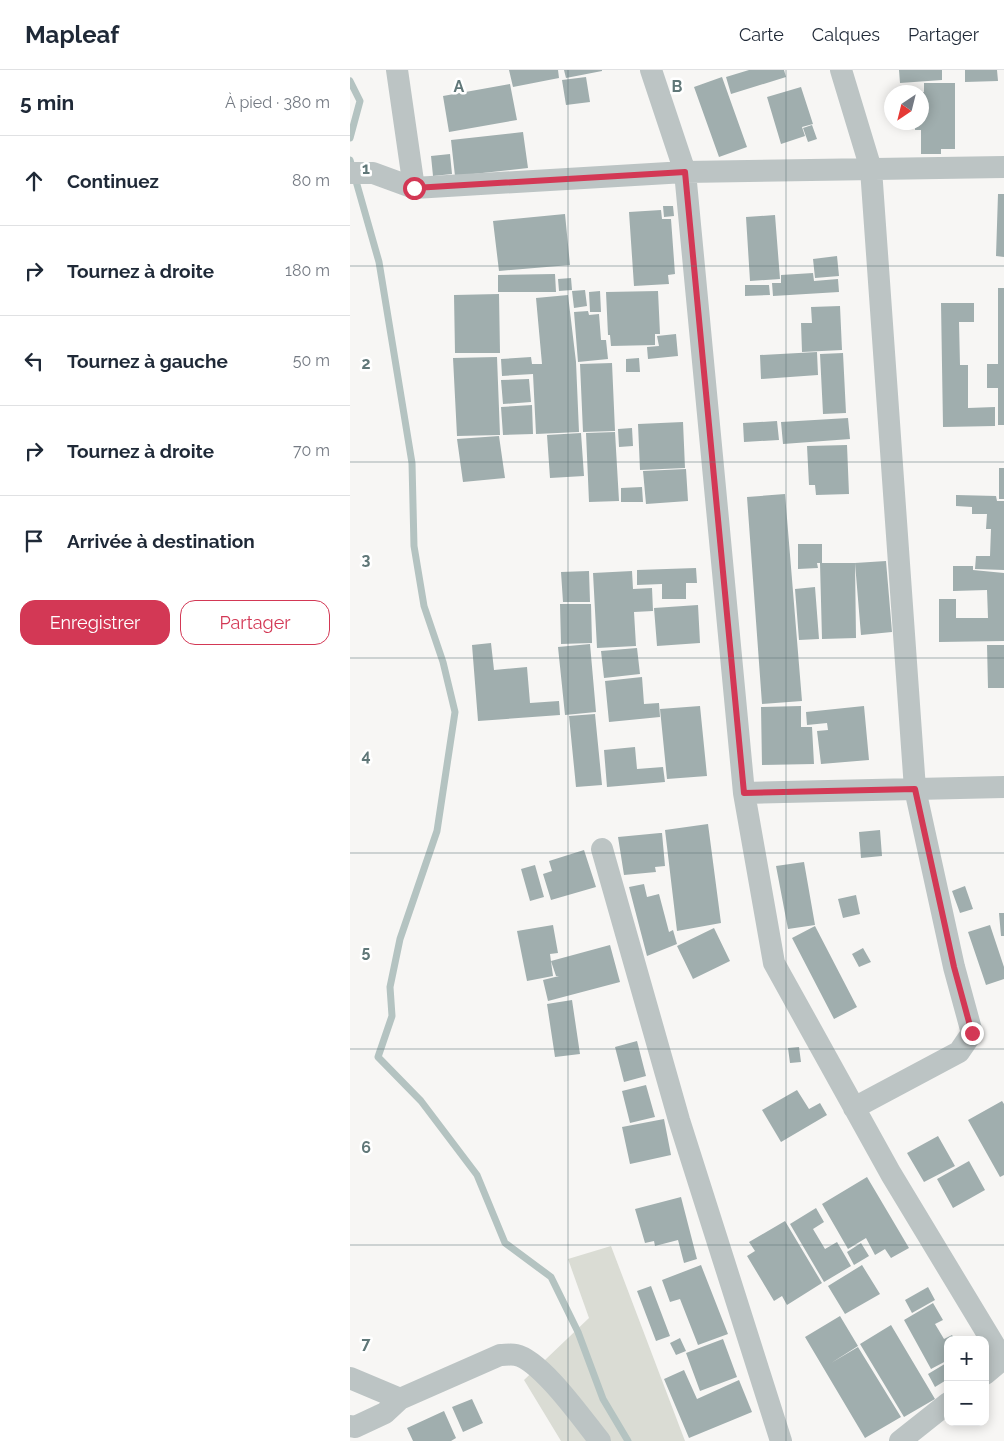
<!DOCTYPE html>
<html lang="fr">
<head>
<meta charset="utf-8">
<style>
  body { margin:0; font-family:Raleway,sans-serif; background:#f6f6f7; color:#1f2937 }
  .controls { position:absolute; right:15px; bottom:15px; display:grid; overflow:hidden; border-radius:10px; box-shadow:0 2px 12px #0003 }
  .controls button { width:45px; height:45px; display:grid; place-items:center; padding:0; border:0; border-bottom:1px solid #e0e1e3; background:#fff; color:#1f2937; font:25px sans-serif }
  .compass { position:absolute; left:534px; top:15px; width:45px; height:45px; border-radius:50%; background:#fff; box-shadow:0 2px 12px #0003; rotate:215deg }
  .stop { position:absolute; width:15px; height:15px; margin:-11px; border:4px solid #d33855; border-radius:50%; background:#fff }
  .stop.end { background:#d33855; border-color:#fff; box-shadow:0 1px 5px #0008 }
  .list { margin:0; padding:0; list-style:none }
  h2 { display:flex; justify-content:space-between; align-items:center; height:65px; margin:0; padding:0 20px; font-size:21px }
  h2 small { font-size:16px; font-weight:400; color:#747a83 }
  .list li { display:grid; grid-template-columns:32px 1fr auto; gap:15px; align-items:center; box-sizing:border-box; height:90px; padding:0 20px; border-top:1px solid #e0e1e3 }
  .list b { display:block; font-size:19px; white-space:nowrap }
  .list em { font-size:16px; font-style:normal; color:#747a83 }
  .actions { display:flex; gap:10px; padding:15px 20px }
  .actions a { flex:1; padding:11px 0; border:1px solid #d33855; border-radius:15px; text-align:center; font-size:18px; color:#d33855 }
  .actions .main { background:#d33855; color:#fff }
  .icon { flex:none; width:28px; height:28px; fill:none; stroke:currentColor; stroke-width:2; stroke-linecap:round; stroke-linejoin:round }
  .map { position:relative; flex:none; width:654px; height:1371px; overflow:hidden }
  header { display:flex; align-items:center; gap:30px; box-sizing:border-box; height:70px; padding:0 25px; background:#fff; border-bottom:1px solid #e0e1e3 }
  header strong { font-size:24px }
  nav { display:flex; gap:28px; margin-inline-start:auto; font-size:18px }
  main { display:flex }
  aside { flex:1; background:#fff }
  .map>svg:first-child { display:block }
  .green { fill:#dadcd4 }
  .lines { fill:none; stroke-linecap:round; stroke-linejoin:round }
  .stream { stroke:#b4c3c1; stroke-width:7 }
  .building { fill:#a0aeae }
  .street { stroke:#bcc4c4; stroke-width:22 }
  .route { stroke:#d33855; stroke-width:6 }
  .grid { fill:none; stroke:#607778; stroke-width:1; stroke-opacity:0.55 }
  .grid-label { font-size:16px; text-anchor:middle; font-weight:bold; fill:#607778; stroke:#fff; stroke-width:5; stroke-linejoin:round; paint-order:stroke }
</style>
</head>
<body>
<header>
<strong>Mapleaf</strong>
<nav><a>Carte</a><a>Calques</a><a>Partager</a></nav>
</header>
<main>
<aside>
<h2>5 min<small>À pied · 380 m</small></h2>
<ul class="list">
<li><svg class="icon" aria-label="ahead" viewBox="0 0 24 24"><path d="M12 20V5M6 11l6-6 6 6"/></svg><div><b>Continuez</b></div><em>80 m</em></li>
<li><svg class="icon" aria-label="right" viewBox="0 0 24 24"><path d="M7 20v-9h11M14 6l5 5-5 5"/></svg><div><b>Tournez à droite</b></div><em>180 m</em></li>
<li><svg class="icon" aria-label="left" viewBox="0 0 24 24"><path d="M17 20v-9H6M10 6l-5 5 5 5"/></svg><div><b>Tournez à gauche</b></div><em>50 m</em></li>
<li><svg class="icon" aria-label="right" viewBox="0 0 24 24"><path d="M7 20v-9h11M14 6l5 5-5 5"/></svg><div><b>Tournez à droite</b></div><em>70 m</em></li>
<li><svg class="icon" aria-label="arrive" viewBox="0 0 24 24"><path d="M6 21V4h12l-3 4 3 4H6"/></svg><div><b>Arrivée à destination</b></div></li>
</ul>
<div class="actions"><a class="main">Enregistrer</a><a>Partager</a></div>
</aside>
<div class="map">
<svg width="654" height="1371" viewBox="0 0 654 1371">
  <rect width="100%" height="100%" fill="#f7f6f4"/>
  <path class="green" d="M261,1176L335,1371H211L174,1310L239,1248L218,1189Z"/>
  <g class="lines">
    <path class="stream" d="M0,11L10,31L0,68
      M0,90L29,192L62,393L64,476L74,536L93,592L105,642L87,761L50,869L40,917L42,946L28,987L71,1031L127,1105L155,1173L201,1207L228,1262L253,1329L278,1371"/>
  </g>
  <path class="building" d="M159,0H208L209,8L163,17Z
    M214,0H252V1L216,8Z
    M399,0H434L436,7L381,24L376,7Z
    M549,0H592V10L550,13Z
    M615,0H647L648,11L615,12Z
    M236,7L240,32L216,35L212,10Z
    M372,7L397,77L369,87L344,17Z
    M574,13H605V79H591V84H571V60H565V52H572V22H574Z
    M160,14L167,50L99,62L93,26Z
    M451,17L463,54L452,57L455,66L431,74L417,27Z
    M462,55L467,69L458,72L453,58Z
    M173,62L178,98L105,106L101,70Z
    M100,84L102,104L83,106L81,86Z
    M648,124H654V187L646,186Z
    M313,136H323L324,146L314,147Z
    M311,140L312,149H321L325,204L318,205L319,214L284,216L279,142Z
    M215,144L220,195L149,201L143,151Z
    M425,145L430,209L400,211L396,147Z
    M487,186L489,206L465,208L463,189Z
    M463,203L464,211L488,209L489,222L423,226L422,213H431V205Z
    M205,204L206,222H148V205Z
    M221,208L222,220L209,221L208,209Z
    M395,215H419L420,225L395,226Z
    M648,218H654V355H648V318H637V294H648Z
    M235,220L237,236L224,238L222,221Z
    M250,221L251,242H240L239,222Z
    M308,221L310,264H305V275L261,276L260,265H258L256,222Z
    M149,224L150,283H105L104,225Z
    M218,225L226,292L229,362L186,364L183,304L152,306L151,289L181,287L182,294H192L186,228Z
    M591,233H624V252H609L610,295H618V338L645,337V356L593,357Z
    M490,236L492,280L452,282L451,253H462L461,237Z
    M238,241L239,245L249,244L251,270H256L258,289L228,292L224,242Z
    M326,264L328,286L298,289L297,277L309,276L307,266Z
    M467,282L468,305L411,309L410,285Z
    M493,283L496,343L473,344L470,284Z
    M147,287L150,365L107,366L103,288Z
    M289,288L290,302H276V289Z
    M262,293L265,361L233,362L230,294Z
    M179,309L181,332L153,334L151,310Z
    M182,335L183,364L153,365L151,337Z
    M498,348L500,369L433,374L431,352Z
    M427,351L429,370L394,372L393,353Z
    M333,352L335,398L290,400L288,354Z
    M282,358L283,376L269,377L268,359Z
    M265,362L269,431L239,432L236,363Z
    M231,363L234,406L200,408L197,365Z
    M149,366L155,408L113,412L107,369Z
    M497,375L499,424L466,425L465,415H459L457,376Z
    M649,398H654V429H649Z
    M336,399L338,431L296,434L293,401Z
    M292,417L293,432H271V418Z
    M435,424L452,631L412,634L397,427Z
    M606,425L646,426L647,431H654V500L625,499L626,486H640L641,459H636L637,444H622V437L606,436Z
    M448,474H472V493H505L506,568L472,569L470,493H467L468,498L448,499Z
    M536,491L542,562L511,565L505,493Z
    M603,496H623V500L654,503V571L589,572V529H606V548H638L637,520L603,521Z
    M346,498L347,513H336V529H312V514L287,515V500Z
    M239,501L240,532H213L211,502Z
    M282,501L283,519L302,518L303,541L284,542L286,576L247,578L243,503Z
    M465,517L469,569L449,570L445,519Z
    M210,534H241L242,573L211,574Z
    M348,535L350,573L307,576L304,538Z
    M141,573L144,600L177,597L180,633L209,631L210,645L128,651L122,575Z
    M240,574L246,642L215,645L208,577Z
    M637,575H654V618H638Z
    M287,578L290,604L254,608L251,581Z
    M292,607L294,634L309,633L310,647L259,652L255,611Z
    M350,636L357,706L317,709L310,639Z
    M451,636V657H462L464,694L412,695L411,637Z
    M514,636L519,690L471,694L467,661L478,660L477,653L457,655L456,642Z
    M245,644L252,715L226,717L219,646Z
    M285,677L287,699L313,697L315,712L257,717L254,680Z
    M358,754L371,853L327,861L315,760Z
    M530,760L532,786L511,788L509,762Z
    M310,763H312L315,796L305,797L306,802L274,805L268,767Z
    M234,780L246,817L201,830L193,804L202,801L199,791Z
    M454,792L465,855L438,859L426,796Z
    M185,795L194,827L180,831L171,799Z
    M294,814L297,827L309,824L319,862L323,860L327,874L297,886L279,817Z
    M615,816L623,839L610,843L602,821Z
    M506,825L510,844L493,848L488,829Z
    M649,843H654V866H651Z
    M203,855L208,883L200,884L203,906L177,911L167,861Z
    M640,855L654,897V909L636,915L618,862Z
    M465,856L507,937L484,949L442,868Z
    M364,858L380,891L343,909L327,876Z
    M260,875L270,912L198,931L193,910L209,906H206L201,891Z
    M513,878L521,892L509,897L502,884Z
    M222,930L230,984L205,987L197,934Z
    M287,971L296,1006L274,1012L265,977Z
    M449,977L451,992L440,993L438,978Z
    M296,1015L305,1047L280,1053L272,1021Z
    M447,1020L459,1039L470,1033L477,1045L431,1072L412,1040Z
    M652,1031L654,1034V1105L650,1107L618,1050Z
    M314,1049L321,1085L280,1094L272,1057Z
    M588,1066L605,1096L574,1112L557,1083Z
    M619,1091L635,1120L603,1138L587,1109Z
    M517,1107L559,1178L541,1188L535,1179L525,1185L516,1168L498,1179L472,1134Z
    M331,1127L347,1189L334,1193L328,1170L305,1176L304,1171L295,1173L285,1139Z
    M466,1138L474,1152L463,1159L475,1179L487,1172L501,1196L474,1212L440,1154Z
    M435,1151L472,1213L437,1235L432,1226L424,1231L397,1186L405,1181L399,1172Z
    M511,1173L519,1186L504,1195L497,1182Z
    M351,1195L378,1264L348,1275L330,1229L320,1232L312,1210Z
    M512,1195L530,1224L495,1244L478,1216Z
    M301,1216L320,1266L306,1271L287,1221Z
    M578,1217L585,1230L562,1243L555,1230Z
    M583,1233L593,1250L585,1254L594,1269L602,1265L605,1270H598V1290L581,1299L554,1250Z
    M490,1246L508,1276L481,1293L508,1277L551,1347L515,1368L455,1267Z
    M541,1255L585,1329L554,1347L510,1274Z
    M330,1268L336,1281L326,1285L320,1273Z
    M373,1269L387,1307L350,1321L336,1283Z
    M598,1292V1309L585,1317L578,1304Z
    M334,1300L347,1329L389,1310L402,1342L339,1368L314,1309Z
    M122,1329L133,1353L113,1362L102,1337Z
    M94,1341L106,1368L101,1371H63L57,1358Z"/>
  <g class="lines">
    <path class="street" d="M47,0L64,118
      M301,0L335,102L394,723L424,893L541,1104L654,1291
      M491,0L521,99L565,719L604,897L622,963L609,982L504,1038
      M0,103H23L64,118L335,102L654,97
      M394,723L654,717
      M252,779L329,1050L431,1371
      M635,1304L654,1288
      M0,1308L50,1329L150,1285C155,1285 161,1284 166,1285C191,1290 233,1350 250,1371
      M0,1356L5,1357L35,1343L50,1329
      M550,1371L598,1333"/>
  </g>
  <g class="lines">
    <path class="route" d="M64,118L335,102L394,723L565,719L604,897L622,963"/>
  </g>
  <path class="grid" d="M218,0V1371M436,0V1371M0,196H654M0,392H654M0,588H654M0,783H654M0,979H654M0,1175H654"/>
  <g class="grid-label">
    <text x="109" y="22">A</text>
    <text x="327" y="22">B</text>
    <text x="16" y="104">1</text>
    <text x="16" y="299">2</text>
    <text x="16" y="495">3</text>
    <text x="16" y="691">4</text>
    <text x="16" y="887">5</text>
    <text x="16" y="1083">6</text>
    <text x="16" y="1279">7</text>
  </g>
</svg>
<div class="controls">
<button>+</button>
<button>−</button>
</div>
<svg class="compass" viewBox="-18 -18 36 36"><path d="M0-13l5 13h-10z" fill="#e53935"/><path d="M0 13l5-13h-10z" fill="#747a83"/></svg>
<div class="stop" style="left:64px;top:118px"></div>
<div class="stop end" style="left:622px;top:963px"></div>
</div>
</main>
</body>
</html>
